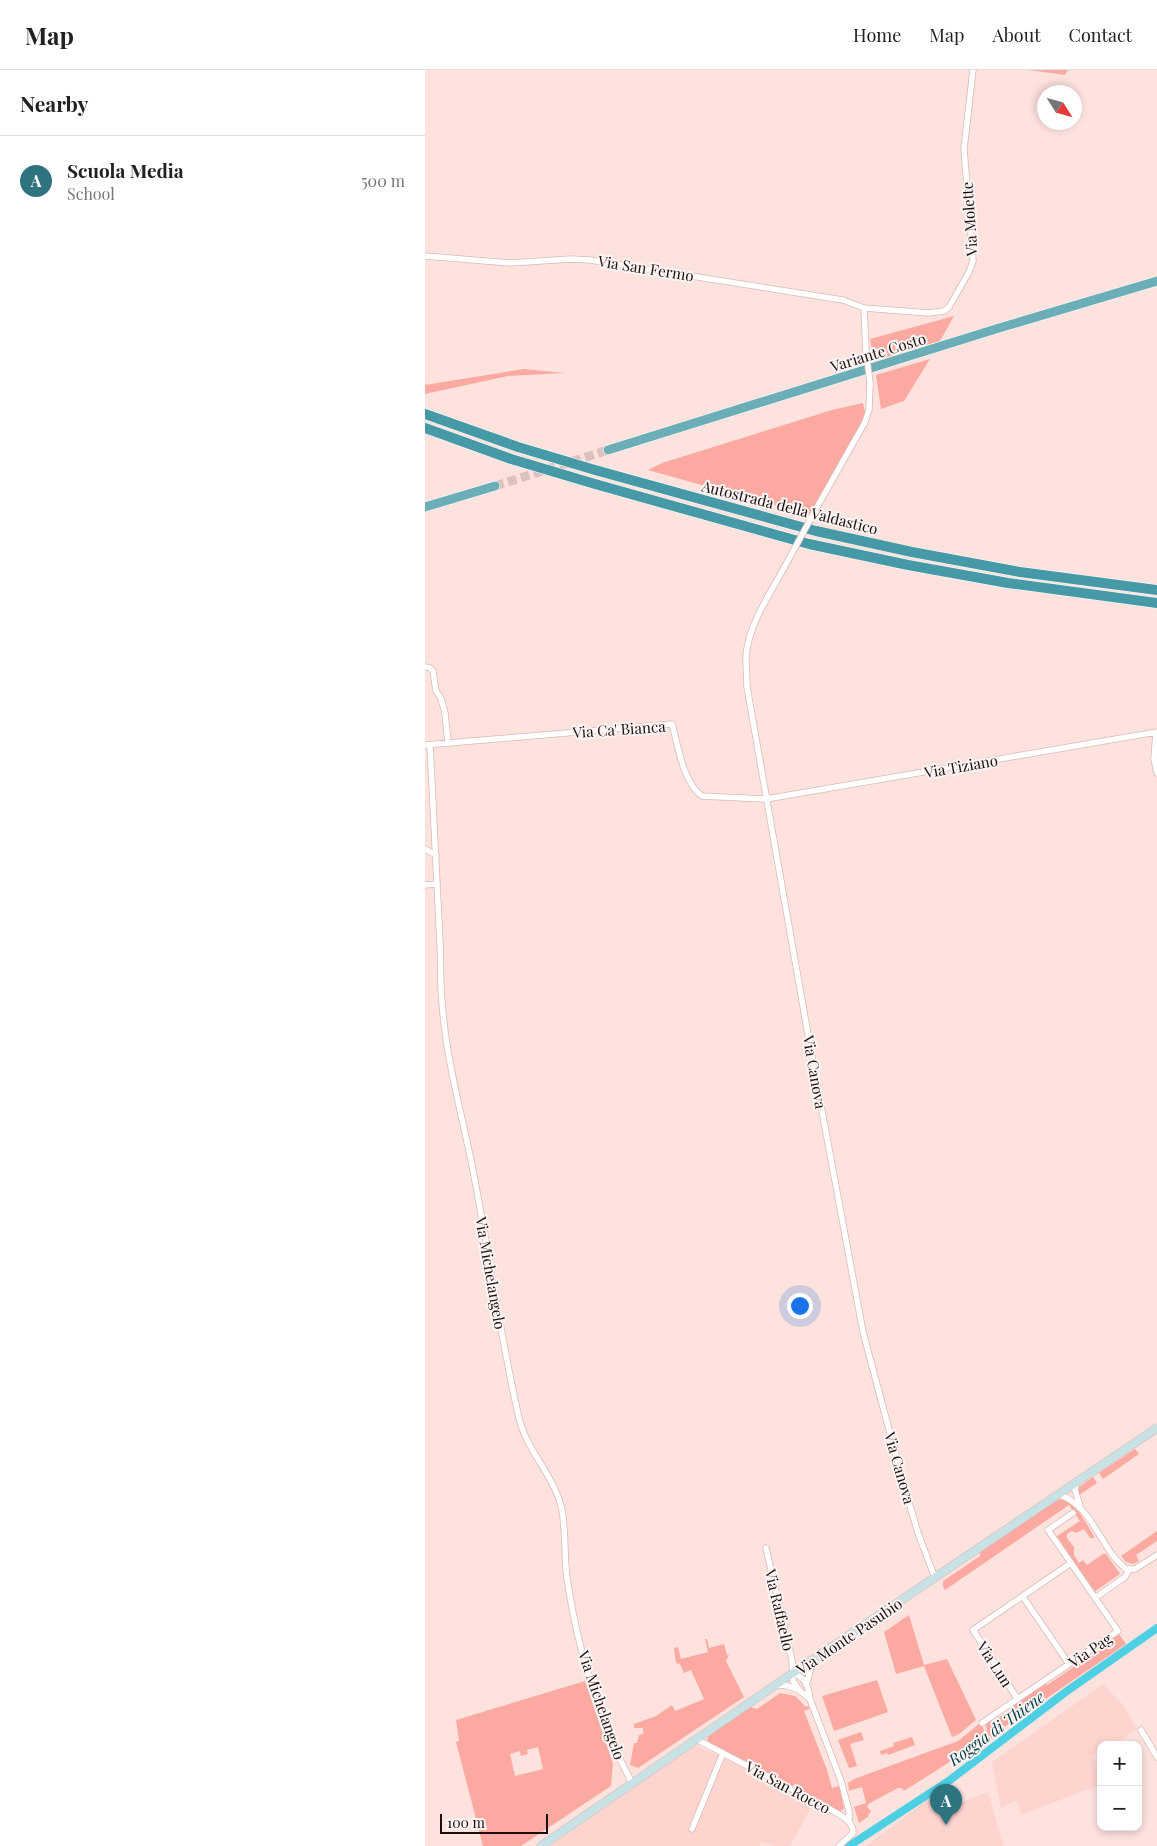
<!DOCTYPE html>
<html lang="en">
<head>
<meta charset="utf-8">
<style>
  body { margin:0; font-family:"Playfair Display",serif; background:#f6f6f6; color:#202124 }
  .controls { position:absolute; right:15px; bottom:15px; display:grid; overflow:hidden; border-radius:10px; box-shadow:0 2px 8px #0003 }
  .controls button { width:45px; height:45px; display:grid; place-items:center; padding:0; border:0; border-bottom:1px solid #e0e0e0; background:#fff; color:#202124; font:25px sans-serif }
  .compass { position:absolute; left:612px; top:15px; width:45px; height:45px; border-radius:50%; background:#fff; box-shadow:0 2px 8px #0003; rotate:127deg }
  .scale { position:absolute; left:15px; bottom:12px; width:108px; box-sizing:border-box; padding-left:5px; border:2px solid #1a0f0e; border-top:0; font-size:14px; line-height:18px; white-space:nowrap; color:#1a0f0e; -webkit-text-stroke:4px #fbf4f3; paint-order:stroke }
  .you { position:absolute; left:374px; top:1235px; width:18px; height:18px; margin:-12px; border:4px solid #fff; border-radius:50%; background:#1a73e8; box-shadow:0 0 0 8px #1a73e833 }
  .badge { display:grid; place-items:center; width:32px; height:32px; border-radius:50%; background:#2d7480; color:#fff; font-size:16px; font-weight:700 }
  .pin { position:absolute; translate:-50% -41px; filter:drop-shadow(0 1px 2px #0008) }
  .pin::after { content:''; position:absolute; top:26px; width:18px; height:15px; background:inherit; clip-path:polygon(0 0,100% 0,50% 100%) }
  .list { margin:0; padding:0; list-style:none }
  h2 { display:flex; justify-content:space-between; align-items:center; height:65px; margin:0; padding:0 20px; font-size:21px }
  h2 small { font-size:16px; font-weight:400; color:#757577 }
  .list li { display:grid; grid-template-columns:32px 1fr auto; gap:15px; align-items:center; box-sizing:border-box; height:90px; padding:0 20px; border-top:1px solid #e0e0e0 }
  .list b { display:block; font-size:19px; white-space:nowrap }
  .list p { margin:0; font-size:16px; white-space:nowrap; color:#757577 }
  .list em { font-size:16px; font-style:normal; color:#757577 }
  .map { position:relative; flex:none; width:732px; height:1776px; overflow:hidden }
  header { display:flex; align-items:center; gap:30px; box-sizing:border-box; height:70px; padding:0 25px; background:#fff; border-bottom:1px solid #e0e0e0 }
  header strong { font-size:24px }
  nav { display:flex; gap:28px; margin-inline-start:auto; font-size:18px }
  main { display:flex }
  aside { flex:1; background:#fff }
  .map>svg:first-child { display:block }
  .built { fill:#fed4cf }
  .green { fill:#fcaaa1; fill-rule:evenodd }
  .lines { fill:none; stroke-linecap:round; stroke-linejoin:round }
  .canal { stroke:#4dd0e4; stroke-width:8 }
  .trunk-tunnel { stroke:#dbc2bf; stroke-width:9; stroke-dasharray:9 4.5; stroke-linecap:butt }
  .minor-casing { stroke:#d9b9b5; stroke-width:7 }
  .secondary-casing { stroke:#d9b9b5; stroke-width:9 }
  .trunk-casing { stroke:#fff; stroke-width:10 }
  .motorway-casing { stroke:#fff; stroke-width:11 }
  .minor { stroke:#fff; stroke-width:5.5 }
  .secondary { stroke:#c8e1e5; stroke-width:8 }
  .trunk { stroke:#6baeb8; stroke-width:9 }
  .motorway { stroke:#469aa7; stroke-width:10 }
  .minor-bridge-casing { stroke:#d9b9b5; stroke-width:7; stroke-linecap:butt }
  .minor-bridge { stroke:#fff; stroke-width:5.5 }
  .labels { text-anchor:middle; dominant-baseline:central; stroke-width:4; stroke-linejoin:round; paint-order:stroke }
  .street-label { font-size:15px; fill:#1a0f0e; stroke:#fbf4f3 }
  .water-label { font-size:16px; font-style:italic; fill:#003e46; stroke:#fbf4f3 }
</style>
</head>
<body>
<header>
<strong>Map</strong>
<nav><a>Home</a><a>Map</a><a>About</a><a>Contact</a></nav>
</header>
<main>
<aside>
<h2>Nearby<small></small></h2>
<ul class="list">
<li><span class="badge">A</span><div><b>Scuola Media</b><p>School</p></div><em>500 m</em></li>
</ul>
</aside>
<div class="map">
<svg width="732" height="1776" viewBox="0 0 732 1776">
  <rect width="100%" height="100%" fill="#fde2de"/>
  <path class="built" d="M678,1614L700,1637L712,1660L686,1675H676V1680L666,1686L676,1701V1714L596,1745L591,1730L576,1739L567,1692Z
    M271,1675L389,1732L365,1776H351L335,1772V1776H124Z
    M563,1722L579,1776H441L505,1728L531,1734Z"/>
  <path class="green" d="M604,0H643L640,5Z
    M529,246L515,271L449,291L445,269Z
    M505,289L479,331L456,339L451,305Z
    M99,299L139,303L83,306L0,324V315Z
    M438,333L440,342L436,353L384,445L223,400L237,393L407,340Z
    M710,1379L714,1384L678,1409L674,1403Z
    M668,1407L672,1413L654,1425V1417Z
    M632,1429C651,1429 661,1454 670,1468H665L659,1459L651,1463L647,1461L642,1464V1468L649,1477V1485L654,1493L658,1490L662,1495L678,1484H681L695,1504L669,1522L632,1466L655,1451L644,1435L520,1520L518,1516V1511L555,1486V1481Z
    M732,1461V1471L711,1485L714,1491L708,1494L701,1492L696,1486Z
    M484,1545L499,1595L522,1589L551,1650L534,1664L527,1667L499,1596L471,1604L459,1562Z
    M694,1564L701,1574L603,1641L595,1630L620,1613L622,1615L684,1573L689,1570L687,1568Z
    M280,1569H282L284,1578L299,1574L302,1585H304L301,1591L319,1627L213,1698L205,1695L209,1673H212L214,1665L218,1664V1658H209V1654L231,1646L247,1635L250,1641L279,1629L266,1600L259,1603L255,1594L251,1593L249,1578L253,1577L256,1589L283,1582Z
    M452,1610L463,1642L409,1661L397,1626Z
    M160,1611L188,1694L186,1716L96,1776H58L31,1672L34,1671L31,1650ZM113,1677L118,1699L90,1706L85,1684L95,1681L96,1686L103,1684L102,1680Z
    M355,1623L370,1626L380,1636L384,1637V1639L379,1641L402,1700L407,1718L414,1716L419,1738L418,1740L414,1741L282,1671L283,1667L286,1664L325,1637L332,1639Z
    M592,1632L600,1643L572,1662L557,1679L552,1682C553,1671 566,1666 560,1654L565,1650L567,1652L589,1638L588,1635Z
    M555,1653C558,1657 560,1660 558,1664C552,1677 494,1711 479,1721L477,1718H473L445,1733L442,1736L446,1742L443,1744L444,1746L434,1753L429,1737L441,1733L437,1717L423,1721L424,1719L423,1713L429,1709L533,1671Z
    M436,1662L439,1670L425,1674L432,1696L424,1698L413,1670Z
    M487,1667L490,1675L463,1685L462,1683L456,1685L455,1681L469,1676L468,1673Z"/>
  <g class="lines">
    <path class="canal" d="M424,1776L525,1710L642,1621L732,1558"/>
    <path class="trunk-tunnel" d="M70,416L183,380"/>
    <defs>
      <path id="minor" d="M0,186L85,193L146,189L165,190L418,230L439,238L504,243L519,241L524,237L544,202L548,191L539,79L548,0
        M439,238L441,281
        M391,439L440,352L444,340L445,313
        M360,496C345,524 324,553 321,586C321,596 322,607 322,617L385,976L438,1262L478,1412L493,1463L510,1508
        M0,597L5,598L8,601L11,621L16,628L20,643L23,673
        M731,662L729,689L732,703
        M0,675L247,654C253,675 258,713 277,726L341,729L732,662
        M5,675C8,741 12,807 15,873C16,892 15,912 17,932C21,992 39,1051 50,1111C65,1190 76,1270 94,1348C102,1382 130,1406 137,1440C141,1463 139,1486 142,1509C153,1579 173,1650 207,1713
        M0,779L11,785
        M0,815L12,814
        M652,1411L650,1420L655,1436
        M632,1424C668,1434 674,1478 701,1499H710L732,1485
        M341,1478L367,1590L368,1611L375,1621L385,1629C383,1616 381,1608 368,1603
        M646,1493L623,1460L648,1443
        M598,1527L644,1594
        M670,1528L700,1507L704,1500
        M382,1612L388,1590
        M350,1616L359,1615L372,1619
        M385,1629L416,1711L424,1741V1751
        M557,1653L693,1561L646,1493L548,1560L592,1628
        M716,1660L732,1687
        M271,1669L403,1738C413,1744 429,1750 428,1763L414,1776
        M267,1759L298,1683"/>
      <path id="secondary" d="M116,1776L368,1603L732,1358"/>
      <path id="trunk" d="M183,380L574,258L732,211
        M0,437L70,416"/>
      <path id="motorway" d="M0,344L93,377L170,400L391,461L487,482L595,502L732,520
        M0,358L86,389L170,414L384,474L483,495L583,513L732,533"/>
    </defs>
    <use href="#minor" class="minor-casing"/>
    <use href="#secondary" class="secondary-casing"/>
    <use href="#trunk" class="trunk-casing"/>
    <use href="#motorway" class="motorway-casing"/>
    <use href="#minor" class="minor"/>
    <use href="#secondary" class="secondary"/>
    <use href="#trunk" class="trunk"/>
    <use href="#motorway" class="motorway"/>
    <defs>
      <path id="minor-bridge" d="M441,281L445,313
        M360,496L391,439"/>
    </defs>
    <use href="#minor-bridge" class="minor-bridge-casing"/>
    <use href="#minor-bridge" class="minor-bridge"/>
  </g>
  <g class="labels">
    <g class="street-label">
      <text transform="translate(544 149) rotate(-94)">Via Molette</text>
      <text transform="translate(221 198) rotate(9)">Via San Fermo</text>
      <text transform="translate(453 282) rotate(-17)">Variante Costo</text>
      <text transform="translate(365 437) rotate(14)">Autostrada della Valdastico</text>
      <text transform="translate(194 659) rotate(-4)">Via Ca' Bianca</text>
      <text transform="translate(536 696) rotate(-10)">Via Tiziano</text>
      <text transform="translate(390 1002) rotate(80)">Via Canova</text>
      <text transform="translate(66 1203) rotate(80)">Via Michelangelo</text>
      <text transform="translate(475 1398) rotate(74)">Via Canova</text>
      <text transform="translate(355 1540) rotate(77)">Via Raffaello</text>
      <text transform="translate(424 1566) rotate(-34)">Via Monte Pasubio</text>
      <text transform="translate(665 1580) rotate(-34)">Via Pag</text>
      <text transform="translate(570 1594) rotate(57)">Via Lun</text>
      <text transform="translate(177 1635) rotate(71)">Via Michelangelo</text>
      <text transform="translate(363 1717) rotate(28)">Via San Rocco</text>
    </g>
    <g class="water-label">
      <text transform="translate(571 1658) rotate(-36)">Roggia di Thiene</text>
    </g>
  </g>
</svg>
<div class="controls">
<button>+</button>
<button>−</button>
</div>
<svg class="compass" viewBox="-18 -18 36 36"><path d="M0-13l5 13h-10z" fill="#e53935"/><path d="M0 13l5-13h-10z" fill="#757577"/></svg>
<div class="scale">100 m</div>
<div class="you"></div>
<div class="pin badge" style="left:521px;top:1755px">A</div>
</div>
</main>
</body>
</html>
